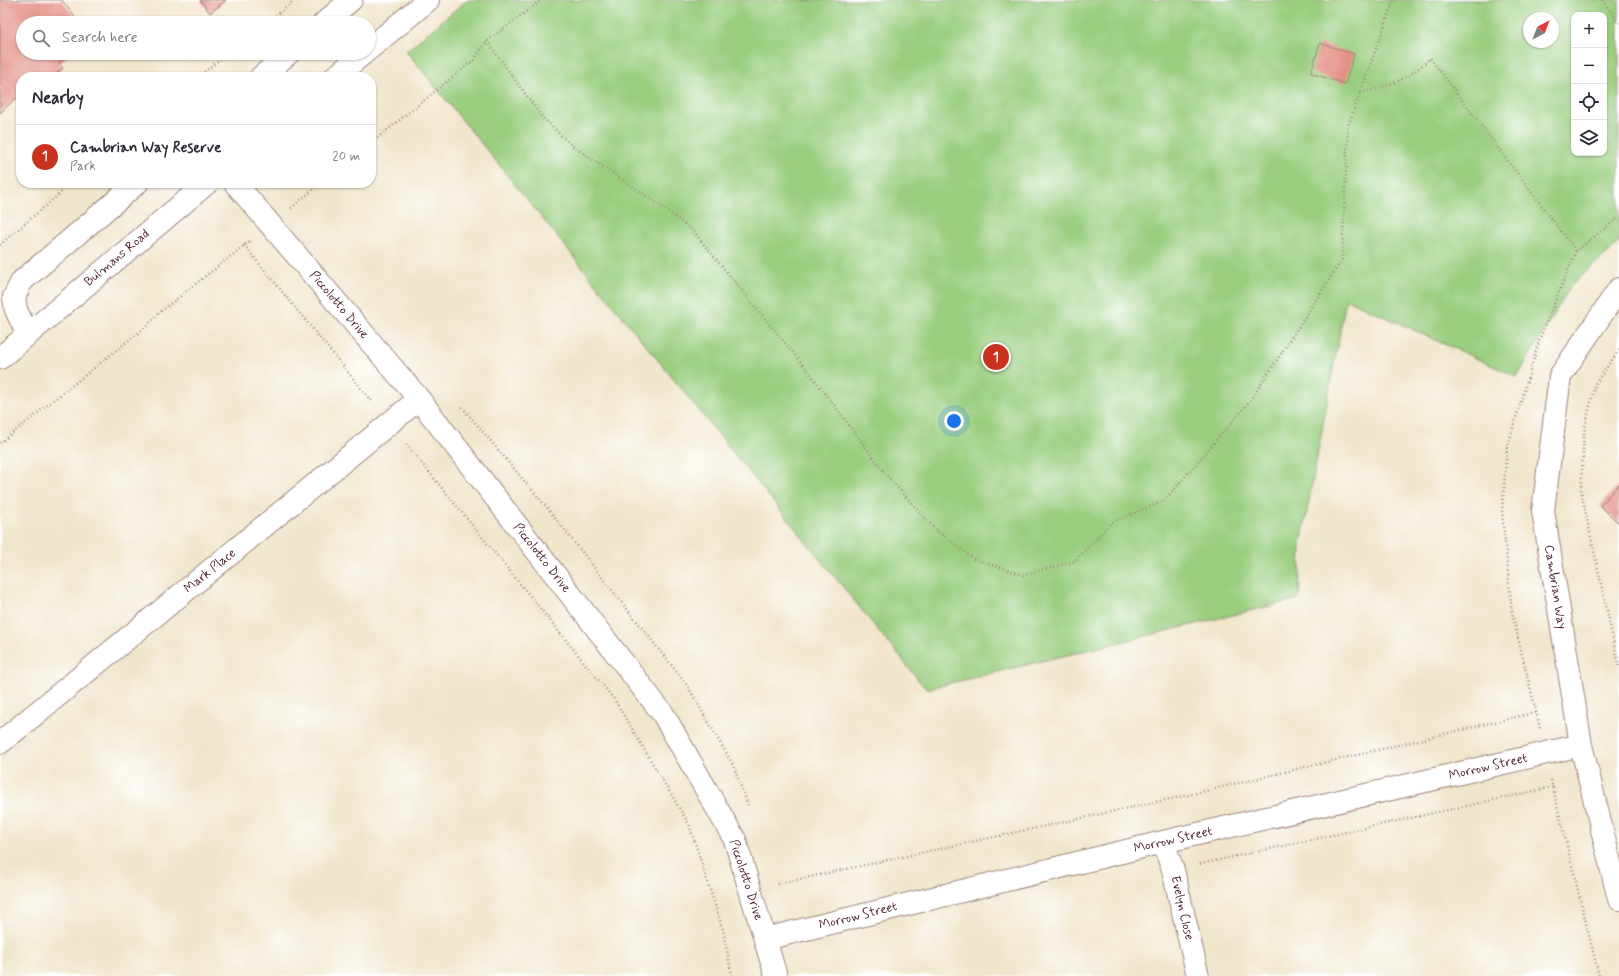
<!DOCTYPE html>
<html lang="en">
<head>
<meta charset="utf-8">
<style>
  body { margin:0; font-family:Mynerve,sans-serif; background:#f7f7f7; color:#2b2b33 }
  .controls { position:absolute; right:12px; top:12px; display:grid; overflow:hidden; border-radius:8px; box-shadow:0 1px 3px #0004 }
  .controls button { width:36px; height:36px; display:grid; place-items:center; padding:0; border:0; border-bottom:1px solid #e1e1e2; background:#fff; color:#2b2b33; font:20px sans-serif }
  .compass { position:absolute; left:1523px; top:12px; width:36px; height:36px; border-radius:50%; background:#fff; box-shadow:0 1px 3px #0004; rotate:42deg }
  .you { position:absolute; left:954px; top:421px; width:14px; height:14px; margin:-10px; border:3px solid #fff; border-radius:50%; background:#1a73e8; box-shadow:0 0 0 6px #1a73e833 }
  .badge { display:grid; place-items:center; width:26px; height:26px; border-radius:50%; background:#c8321e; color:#fff; font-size:13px; font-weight:700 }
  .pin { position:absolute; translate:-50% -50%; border:2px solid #fff; box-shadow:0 1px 4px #0006 }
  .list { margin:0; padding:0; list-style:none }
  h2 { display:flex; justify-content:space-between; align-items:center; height:52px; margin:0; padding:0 16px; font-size:17px }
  h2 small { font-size:13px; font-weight:400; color:#7c7c81 }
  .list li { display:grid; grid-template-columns:26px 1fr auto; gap:12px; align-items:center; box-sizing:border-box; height:64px; padding:0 16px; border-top:1px solid #e1e1e2 }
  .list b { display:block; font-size:15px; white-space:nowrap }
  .list p { margin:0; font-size:13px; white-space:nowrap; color:#7c7c81 }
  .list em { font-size:13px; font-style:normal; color:#7c7c81 }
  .icon { flex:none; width:22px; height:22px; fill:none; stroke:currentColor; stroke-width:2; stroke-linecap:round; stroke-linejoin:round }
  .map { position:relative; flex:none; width:1619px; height:976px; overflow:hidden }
  .search { position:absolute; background:#fff; box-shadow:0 1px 3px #0004; left:16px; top:16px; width:360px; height:44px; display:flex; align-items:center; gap:10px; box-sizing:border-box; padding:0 14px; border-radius:22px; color:#7c7c81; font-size:15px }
  .panel { position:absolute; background:#fff; box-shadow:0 1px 3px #0004; left:16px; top:72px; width:360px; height:116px; border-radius:16px }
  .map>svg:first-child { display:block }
  .green { fill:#9ace7f; stroke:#727655; fill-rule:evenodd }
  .building { fill:#e38f85 }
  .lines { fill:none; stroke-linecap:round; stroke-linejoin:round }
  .minor-casing { stroke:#9e827c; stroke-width:24 }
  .path { stroke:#9e827c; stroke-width:2.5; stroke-dasharray:1 3; stroke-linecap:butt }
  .minor { stroke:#fff; stroke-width:22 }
  .labels { text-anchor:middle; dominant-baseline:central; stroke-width:4; stroke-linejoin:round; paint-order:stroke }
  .street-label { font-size:13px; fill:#4a1f2b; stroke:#fff }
</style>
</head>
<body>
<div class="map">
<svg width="1619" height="976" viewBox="0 0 1619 976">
  <rect width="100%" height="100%" fill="#fff"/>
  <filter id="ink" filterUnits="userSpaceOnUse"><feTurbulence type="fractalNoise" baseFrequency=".025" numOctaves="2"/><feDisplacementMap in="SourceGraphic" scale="8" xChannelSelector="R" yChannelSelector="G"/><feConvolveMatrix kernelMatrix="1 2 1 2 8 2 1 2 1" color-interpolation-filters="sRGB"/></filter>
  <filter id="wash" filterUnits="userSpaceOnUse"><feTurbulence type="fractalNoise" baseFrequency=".012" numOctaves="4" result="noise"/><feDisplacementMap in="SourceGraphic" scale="16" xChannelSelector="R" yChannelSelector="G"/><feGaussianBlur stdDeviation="0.9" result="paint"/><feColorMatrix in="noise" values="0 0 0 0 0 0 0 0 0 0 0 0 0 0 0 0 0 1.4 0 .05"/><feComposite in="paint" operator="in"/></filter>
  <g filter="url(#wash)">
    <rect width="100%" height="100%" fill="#f1e6cc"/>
    <path class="green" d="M467,0H1619V242L1570,287L1517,377L1346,299L1301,544L1299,599L926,689L406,51ZM1574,15H1604V153H1574ZM1529,18H1553V42H1529Z"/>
    <g id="blocks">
      <path class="building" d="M0,0H62L79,23H23V53H73L59,63L63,68L52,77H21V104L16,98L0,113Z
        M200,0H226L210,13Z
        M1320,43L1354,54L1345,84L1311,73Z
        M1619,484V523L1600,506Z"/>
    </g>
  </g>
  <g filter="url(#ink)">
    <use href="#blocks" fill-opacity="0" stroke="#9e827c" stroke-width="1"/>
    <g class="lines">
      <defs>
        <path id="minor" d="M324,23L351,0
          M369,49L428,0
          M261,77L289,53
          M335,77L364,53
          M235,183L419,399L663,714L735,840L776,976
          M1619,289L1560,376L1543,511L1581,745L1619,899
          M27,333L16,310L14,297L22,281L137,183
          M0,358L207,183
          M0,743L419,399
          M1163,842L1173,870L1198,976
          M765,939L1163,842L1581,745"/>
      </defs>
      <use href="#minor" class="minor-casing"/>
      <path class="path" d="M1602,0L1619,23
        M266,23L295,0
        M487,41L542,117L571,145L660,205L694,232L808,371L889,478L936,530L974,559L1023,575L1075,561L1112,522L1164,501L1250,401L1342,260L1348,126L1394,0
        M198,77L228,53
        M1360,93C1390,86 1408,80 1430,58L1576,251
        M371,143L474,60L487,41L542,0
        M291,208L321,183
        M0,245L72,183
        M244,245L373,403
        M1619,350L1595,384L1584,432L1581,491L1619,666
        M462,407L548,509L687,685L732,763L748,805
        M0,443L148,325L160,312L250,241
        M406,444L614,699L689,824L723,930L732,976
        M1540,728L1512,613L1502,512L1507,448L1540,338L1576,251L1619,217
        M1551,780L1599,976
        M1200,864L1553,787
        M777,884L1184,796L1537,712"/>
      <use href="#minor" class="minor"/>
    </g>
  </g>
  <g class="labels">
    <g class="street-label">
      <text transform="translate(117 258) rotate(-40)">Bulmans Road</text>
      <text transform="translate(339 305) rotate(50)">Piccolotto Drive</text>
      <text transform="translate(542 558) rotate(52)">Piccolotto Drive</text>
      <text transform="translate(210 571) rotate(-39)">Mark Place</text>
      <text transform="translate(1555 587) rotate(81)">Cambrian Way</text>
      <text transform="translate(1488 767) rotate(-13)">Morrow Street</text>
      <text transform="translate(1173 840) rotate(-13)">Morrow Street</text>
      <text transform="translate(746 880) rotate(72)">Piccolotto Drive</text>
      <text transform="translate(1182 908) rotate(77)">Evelyn Close</text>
      <text transform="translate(858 916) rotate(-14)">Morrow Street</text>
    </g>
  </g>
</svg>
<div class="controls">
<button>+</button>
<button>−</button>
<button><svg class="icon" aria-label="locate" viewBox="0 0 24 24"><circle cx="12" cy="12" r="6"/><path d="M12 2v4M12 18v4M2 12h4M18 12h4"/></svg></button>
<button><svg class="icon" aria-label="layers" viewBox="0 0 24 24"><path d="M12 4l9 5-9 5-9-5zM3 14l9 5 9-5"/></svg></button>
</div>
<svg class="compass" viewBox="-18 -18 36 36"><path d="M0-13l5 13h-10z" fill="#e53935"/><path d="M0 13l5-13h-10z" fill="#7c7c81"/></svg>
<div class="you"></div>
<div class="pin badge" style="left:996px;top:357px">1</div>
<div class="search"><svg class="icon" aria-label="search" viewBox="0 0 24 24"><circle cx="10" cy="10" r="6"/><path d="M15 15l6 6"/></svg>Search here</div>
<section class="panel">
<h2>Nearby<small></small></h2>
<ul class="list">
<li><span class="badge">1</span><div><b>Cambrian Way Reserve</b><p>Park</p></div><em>20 m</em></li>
</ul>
</section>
</div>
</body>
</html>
